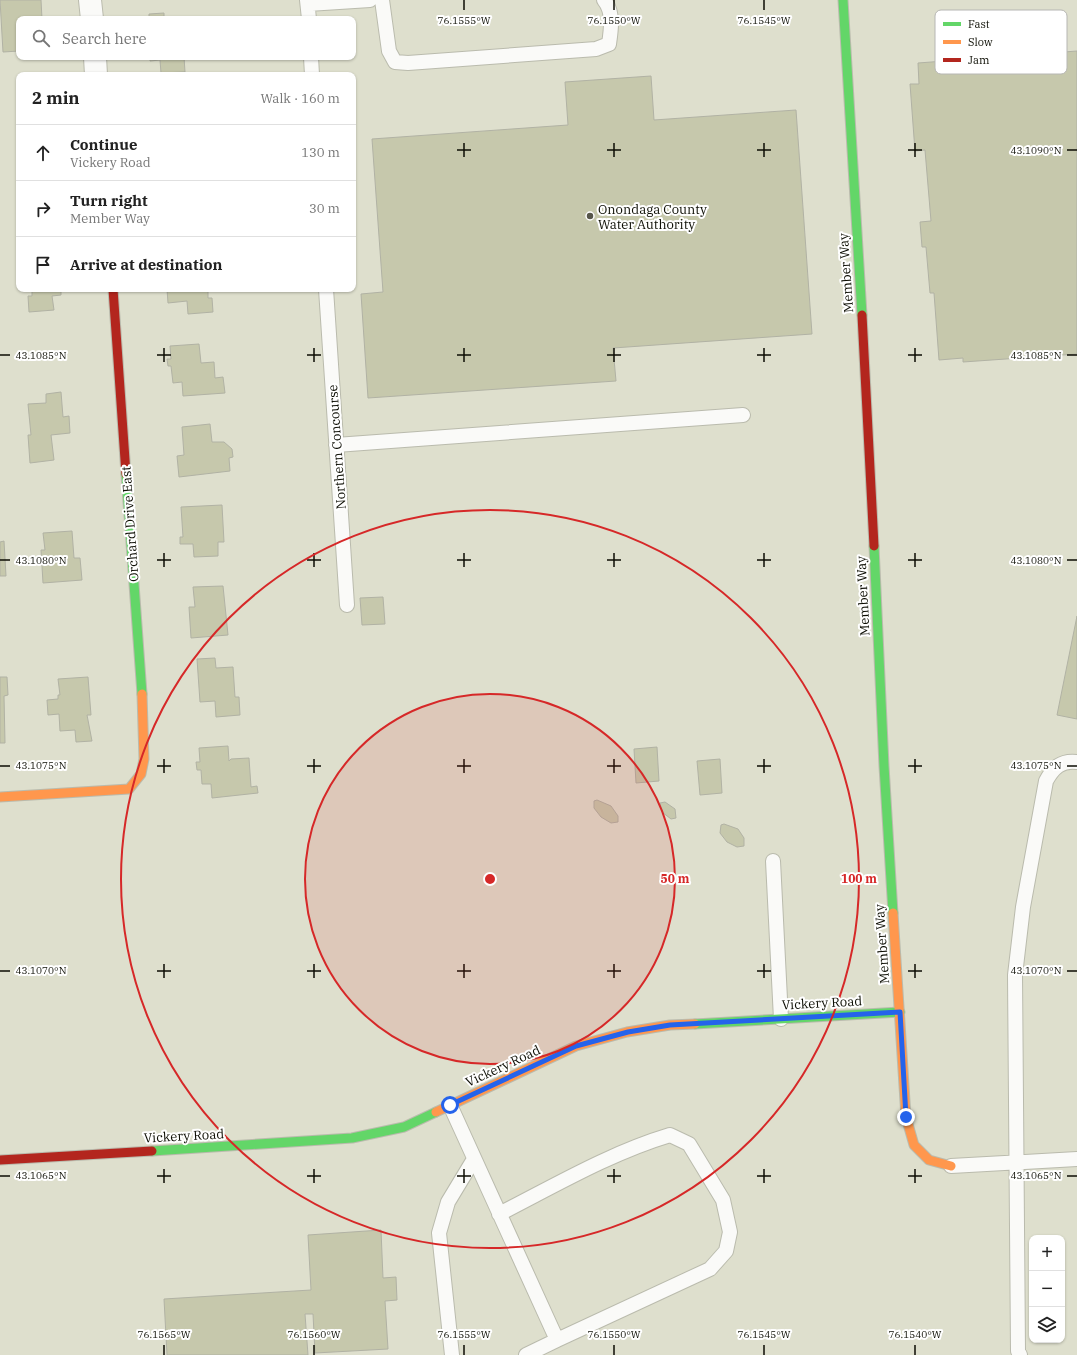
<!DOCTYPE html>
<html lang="en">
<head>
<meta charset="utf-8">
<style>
  body { margin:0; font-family:"IBM Plex Serif",serif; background:#f2f2f2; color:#222 }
  .controls { position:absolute; right:12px; bottom:12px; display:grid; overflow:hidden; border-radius:8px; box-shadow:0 1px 3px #0004 }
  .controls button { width:36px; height:36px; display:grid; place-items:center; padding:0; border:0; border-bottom:1px solid #e0e0e0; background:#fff; color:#222; font:20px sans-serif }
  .stop { position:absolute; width:12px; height:12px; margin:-9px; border:3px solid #2563eb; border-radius:50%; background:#fff }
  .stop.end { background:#2563eb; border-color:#fff; box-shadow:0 1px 4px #0008 }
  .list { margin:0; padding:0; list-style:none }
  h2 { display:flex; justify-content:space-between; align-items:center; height:52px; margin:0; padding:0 16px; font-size:17px }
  h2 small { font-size:13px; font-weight:400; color:#767676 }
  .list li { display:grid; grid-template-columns:26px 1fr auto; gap:12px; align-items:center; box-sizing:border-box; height:56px; padding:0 16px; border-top:1px solid #e0e0e0 }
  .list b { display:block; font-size:15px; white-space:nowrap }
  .list p { margin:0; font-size:13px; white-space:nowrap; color:#767676 }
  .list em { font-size:13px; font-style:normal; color:#767676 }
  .icon { flex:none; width:22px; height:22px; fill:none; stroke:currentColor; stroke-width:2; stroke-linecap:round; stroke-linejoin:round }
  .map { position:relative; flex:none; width:1077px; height:1355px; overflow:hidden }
  .search { position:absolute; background:#fff; box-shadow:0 1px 3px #0004; left:16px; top:16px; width:340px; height:44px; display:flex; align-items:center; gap:10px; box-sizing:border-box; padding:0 14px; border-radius:8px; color:#767676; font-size:15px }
  .panel { position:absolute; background:#fff; box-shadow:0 1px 3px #0004; left:16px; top:72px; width:340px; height:220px; border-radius:8px }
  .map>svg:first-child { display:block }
  .building { fill:#c6c8ac; stroke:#b1b2a4 }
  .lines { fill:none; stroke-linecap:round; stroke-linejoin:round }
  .lane-casing { stroke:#babbad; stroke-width:16 }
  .street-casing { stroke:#babbad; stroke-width:24 }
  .fast-casing { stroke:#babbad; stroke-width:11 }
  .slow-casing { stroke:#babbad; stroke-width:11 }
  .jam-casing { stroke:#babbad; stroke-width:11 }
  .lane { stroke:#fafaf8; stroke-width:14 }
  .street { stroke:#fafaf8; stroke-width:22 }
  .fast { stroke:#63d668; stroke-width:9 }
  .slow { stroke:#ff974d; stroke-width:9 }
  .jam { stroke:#b3261e; stroke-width:9 }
  .route { stroke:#2563eb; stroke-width:5 }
  .ticks { fill:none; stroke:#0c0d03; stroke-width:1.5 }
  .ring { fill:none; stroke:#d62828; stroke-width:2 }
  .poi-dot { fill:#56564a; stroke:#fff; stroke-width:1.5 }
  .labels { text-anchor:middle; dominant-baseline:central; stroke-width:4; stroke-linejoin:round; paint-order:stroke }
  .poi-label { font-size:13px; fill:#0c0d03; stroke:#fff; text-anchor:start }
  .street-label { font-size:13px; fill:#0c0d03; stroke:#fff }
  .key { fill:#fff; stroke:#b6b6b3; stroke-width:1 }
  .key-label { font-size:11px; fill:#0c0d03 }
  .ticks-label { font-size:10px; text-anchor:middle; fill:#0c0d03; stroke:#fff; stroke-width:4; stroke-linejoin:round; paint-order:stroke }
  .centre { fill:#d62828; stroke:#fff; stroke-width:2 }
  .ring-label { font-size:12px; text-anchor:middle; font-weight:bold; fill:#d62828; stroke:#fff; stroke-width:4; stroke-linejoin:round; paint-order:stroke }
</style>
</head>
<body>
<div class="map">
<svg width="1077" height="1355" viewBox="0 0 1077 1355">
  <rect width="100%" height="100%" fill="#dedfcd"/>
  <path class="building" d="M0,0H41L42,19H19V51L3,52Z
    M164,13V19H149V14Z
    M1077,51V354L963,362V358L939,360L934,293H930L926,247H922L920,222L931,221L925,150L915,151L910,84H919L918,63Z
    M150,57H184L185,72L161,73L160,60L150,61Z
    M651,76L654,120L796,110L812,334L613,348L616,381L368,398L361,294L383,292L372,139L568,125L565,82Z
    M32,289H61V295L52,296L54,310L29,312L28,296H32Z
    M167,289H208V298H212L213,312L188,314L187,301L168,303Z
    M199,344L201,363L214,362L215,378L223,377L225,393L183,396L182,382L173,383L171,366H168L167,359H171L170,346Z
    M61,392L63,417L69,416L70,433L51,435L54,460L30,463L28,435H31L28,404L46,403V394Z
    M210,424L212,442H224L232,449L233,457L229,458L230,471L179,477L177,456L184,455L182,427Z
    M222,505L224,542H218V556L194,557L193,544H180V537H183L181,507Z
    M72,531L74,558H80L82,580L43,583L41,550H45L43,533Z
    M4,541L6,576H0V542Z
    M223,586L228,635L191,638L189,607H195L193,587Z
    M383,597L385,624L362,625L360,598Z
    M1077,616V719L1057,715Z
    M215,658L216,668L233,667L235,697H239L240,715L216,717L215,701L200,702L197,659Z
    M0,677H7L8,695L4,696L5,743H0Z
    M88,677L91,715H87L92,741L76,742L75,730L60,731L59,714L48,715L47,700L58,699V695H60L58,679Z
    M228,746L229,761L231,759L249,758L251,787L257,786L258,793L212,798L211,784H202L201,770H197L196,762H200L199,748Z
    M657,747L659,781L636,783L634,749Z
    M720,759L722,793L700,795L697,761Z
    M597,800L611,806L618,816V822L611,823L601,817L594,808V801Z
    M665,802L675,809L676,818L671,819L662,812L660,803Z
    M724,824L738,829L744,838V846L737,847L727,842L720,833L721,825Z
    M381,1230L383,1278L396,1277L397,1300L385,1301L388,1349L315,1353L313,1314H305L308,1355H167L164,1299L311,1290L308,1235Z"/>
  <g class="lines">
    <defs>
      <path id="lane" d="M307,0L309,19
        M382,0L389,51L395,62L408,63L596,49L609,44C611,30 614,12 604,0
        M308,4L370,0
        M311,57L312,75
        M326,289L347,605
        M336,445L743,415
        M773,861L781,1019
        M450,1105L557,1340L710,1269L726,1251L730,1232L723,1200L689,1144L670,1135C610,1153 554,1186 499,1214
        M951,1166L1077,1159
        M452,1355L439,1233L448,1202L474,1159
        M526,1355L557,1340
        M1020,1355L1018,1351L1015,975L1023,907L1046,781C1053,768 1061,760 1077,762"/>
      <path id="street" d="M90,0L92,19
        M95,57L96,75"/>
      <path id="fast" d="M843,0L862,315
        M126,474L142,694
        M874,546L884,766L893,913
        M695,1024L900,1012
        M152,1151L352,1138L404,1127L436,1112"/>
      <path id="slow" d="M0,797L129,789L141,774L144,759L142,694
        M893,913L906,1117L914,1145L929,1160L951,1166
        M436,1112L576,1046L627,1032L670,1025L695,1024"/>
      <path id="jam" d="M113,289L126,474
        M862,315L874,546
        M0,1160L152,1151"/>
    </defs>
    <use href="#lane" class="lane-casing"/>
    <use href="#street" class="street-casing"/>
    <use href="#fast" class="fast-casing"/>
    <use href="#slow" class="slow-casing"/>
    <use href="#jam" class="jam-casing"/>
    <use href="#lane" class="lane"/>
    <use href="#street" class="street"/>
    <use href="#fast" class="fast"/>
    <use href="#slow" class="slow"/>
    <use href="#jam" class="jam"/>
  </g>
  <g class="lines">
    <path class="route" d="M450,1105L576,1046L628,1032L670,1025L900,1012L906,1117"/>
  </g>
  <path class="ticks" d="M464,0V10M614,0V10M764,0V10M464,143V157M614,143V157M764,143V157M915,143V157M457,150H471M607,150H621M757,150H771M908,150H922M1067,150H1077M164,348V362M314,348V362M464,348V362M614,348V362M764,348V362M915,348V362M0,355H10M157,355H171M307,355H321M457,355H471M607,355H621M757,355H771M908,355H922M1067,355H1077M164,553V567M314,553V567M464,553V567M614,553V567M764,553V567M915,553V567M0,560H10M157,560H171M307,560H321M457,560H471M607,560H621M757,560H771M908,560H922M1067,560H1077M164,759V773M314,759V773M464,759V773M614,759V773M764,759V773M915,759V773M0,766H10M157,766H171M307,766H321M457,766H471M607,766H621M757,766H771M908,766H922M1067,766H1077M164,964V978M314,964V978M464,964V978M614,964V978M764,964V978M915,964V978M0,971H10M157,971H171M307,971H321M457,971H471M607,971H621M757,971H771M908,971H922M1067,971H1077M164,1169V1183M314,1169V1183M464,1169V1183M614,1169V1183M764,1169V1183M915,1169V1183M0,1176H10M157,1176H171M307,1176H321M457,1176H471M607,1176H621M757,1176H771M908,1176H922M1067,1176H1077M164,1345V1355M314,1345V1355M464,1345V1355M614,1345V1355M764,1345V1355M915,1345V1355"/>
  <circle cx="490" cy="879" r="185" fill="#d62828" fill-opacity=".12"/>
  <g class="ring">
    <circle cx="490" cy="879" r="185"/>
    <circle cx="490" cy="879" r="369"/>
  </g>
  <circle class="poi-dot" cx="590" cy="216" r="4"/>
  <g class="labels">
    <g class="poi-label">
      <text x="598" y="209">Onondaga County<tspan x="598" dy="15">Water Authority</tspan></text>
    </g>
    <g class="street-label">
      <text transform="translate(846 273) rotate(-94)">Member Way</text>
      <text transform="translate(337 447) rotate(-94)">Northern Concourse</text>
      <text transform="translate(130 524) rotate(-94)">Orchard Drive East</text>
      <text transform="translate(863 596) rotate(-93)">Member Way</text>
      <text transform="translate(882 944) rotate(-94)">Member Way</text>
      <text transform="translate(822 1003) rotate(-3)">Vickery Road</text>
      <text transform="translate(503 1066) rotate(-25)">Vickery Road</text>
      <text transform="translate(184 1136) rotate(-3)">Vickery Road</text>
    </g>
  </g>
  <rect x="935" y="10" width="132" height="64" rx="6" class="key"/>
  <rect x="943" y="22" width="18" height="4" fill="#63d668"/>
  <rect x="943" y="40" width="18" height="4" fill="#ff974d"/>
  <rect x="943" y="58" width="18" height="4" fill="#b3261e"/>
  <g class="key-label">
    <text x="968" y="28">Fast</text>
    <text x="968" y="46">Slow</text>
    <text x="968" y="64">Jam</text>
  </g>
  <g class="ticks-label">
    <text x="464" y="24">76.1555°W</text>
    <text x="614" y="24">76.1550°W</text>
    <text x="764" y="24">76.1545°W</text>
    <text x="1036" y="154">43.1090°N</text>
    <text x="41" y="359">43.1085°N</text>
    <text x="1036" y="359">43.1085°N</text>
    <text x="41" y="564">43.1080°N</text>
    <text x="1036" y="564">43.1080°N</text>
    <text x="41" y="769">43.1075°N</text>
    <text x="1036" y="769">43.1075°N</text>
    <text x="41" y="974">43.1070°N</text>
    <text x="1036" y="974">43.1070°N</text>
    <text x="41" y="1179">43.1065°N</text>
    <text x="1036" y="1179">43.1065°N</text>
    <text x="164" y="1338">76.1565°W</text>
    <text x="314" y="1338">76.1560°W</text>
    <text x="464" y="1338">76.1555°W</text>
    <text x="614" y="1338">76.1550°W</text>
    <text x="764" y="1338">76.1545°W</text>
    <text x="915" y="1338">76.1540°W</text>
  </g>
  <circle cx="490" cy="879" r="6" class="centre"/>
  <g class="ring-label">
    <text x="675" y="883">50 m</text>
    <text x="859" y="883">100 m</text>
  </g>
</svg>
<div class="controls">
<button>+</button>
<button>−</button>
<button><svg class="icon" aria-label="layers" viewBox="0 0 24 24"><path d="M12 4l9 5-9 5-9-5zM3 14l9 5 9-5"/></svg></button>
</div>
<div class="stop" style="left:450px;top:1105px"></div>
<div class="stop end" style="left:906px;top:1117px"></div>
<div class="search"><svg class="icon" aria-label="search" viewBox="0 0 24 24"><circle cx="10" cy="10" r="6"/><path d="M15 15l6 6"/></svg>Search here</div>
<section class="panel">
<h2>2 min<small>Walk · 160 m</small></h2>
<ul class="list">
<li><svg class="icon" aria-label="ahead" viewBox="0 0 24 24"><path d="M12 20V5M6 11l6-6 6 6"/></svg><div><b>Continue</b><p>Vickery Road</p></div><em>130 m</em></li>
<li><svg class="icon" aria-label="right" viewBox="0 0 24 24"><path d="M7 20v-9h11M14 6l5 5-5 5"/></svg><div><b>Turn right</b><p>Member Way</p></div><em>30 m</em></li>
<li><svg class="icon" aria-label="arrive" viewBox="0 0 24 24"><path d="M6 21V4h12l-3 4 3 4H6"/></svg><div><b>Arrive at destination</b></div></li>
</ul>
</section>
</div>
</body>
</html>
